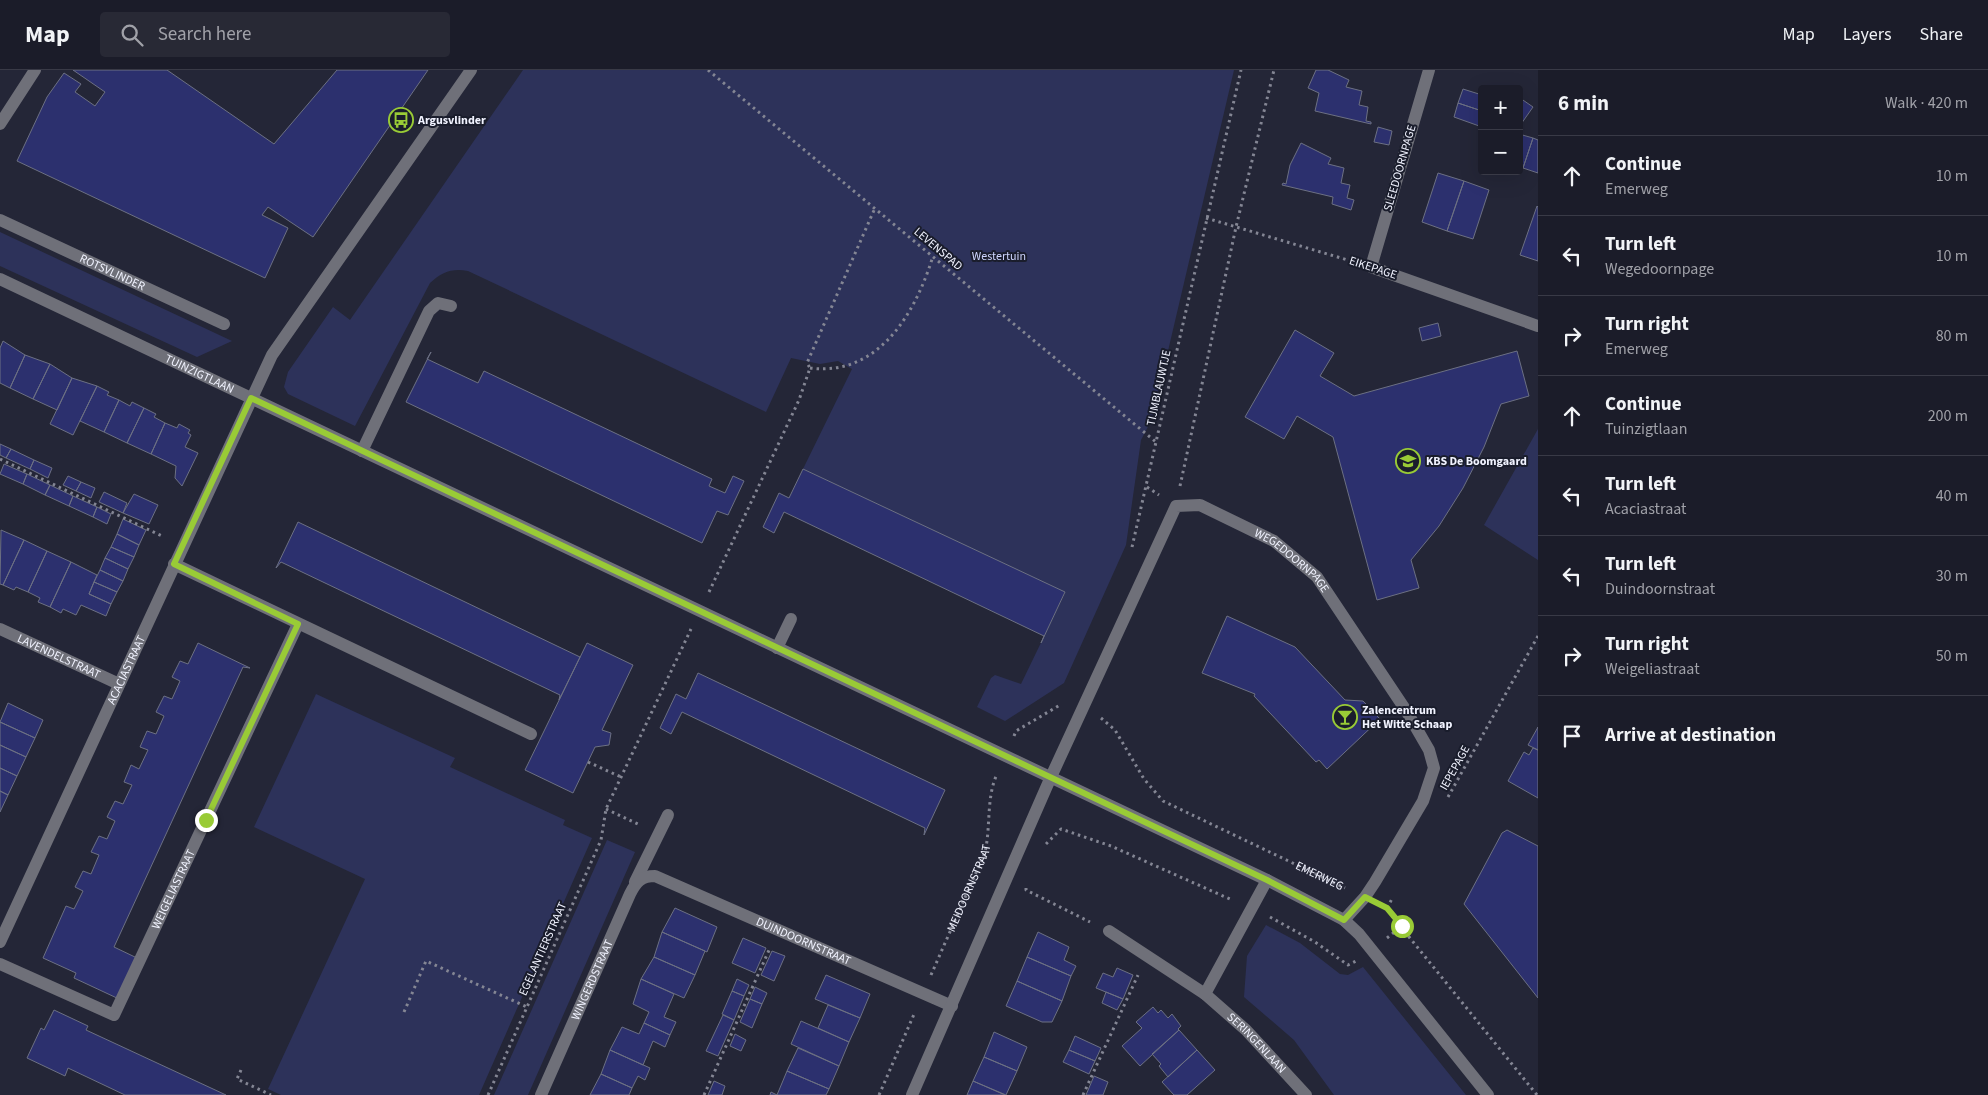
<!DOCTYPE html>
<html lang="en">
<head>
<meta charset="utf-8">
<style>
  body { margin:0; font-family:"Source Sans 3",sans-serif; background:#282935; color:#f1f3f6 }
  .controls { position:absolute; right:15px; top:15px; display:grid; overflow:hidden; border-radius:5px; box-shadow:0 5px 20px #0002 }
  .controls button { width:45px; height:45px; display:grid; place-items:center; padding:0; border:0; border-bottom:1px solid #393a46; background:#1b1c29; color:#f1f3f6; font:25px sans-serif }
  .stop { position:absolute; width:15px; height:15px; margin:-11px; border:4px solid #99cb36; border-radius:50%; background:#fff }
  .stop.end { background:#99cb36; border-color:#fff; box-shadow:0 1px 5px #0008 }
  .list { margin:0; padding:0; list-style:none }
  h2 { display:flex; justify-content:space-between; align-items:center; height:65px; margin:0; padding:0 20px; font-size:21px }
  h2 small { font-size:16px; font-weight:400; color:#a0a1a8 }
  .list li { display:grid; grid-template-columns:32px 1fr auto; gap:15px; align-items:center; box-sizing:border-box; height:80px; padding:0 20px; border-top:1px solid #393a46 }
  .list b { display:block; font-size:19px; white-space:nowrap }
  .list p { margin:0; font-size:16px; white-space:nowrap; color:#a0a1a8 }
  .list em { font-size:16px; font-style:normal; color:#a0a1a8 }
  .icon { flex:none; width:28px; height:28px; fill:none; stroke:currentColor; stroke-width:2; stroke-linecap:round; stroke-linejoin:round }
  .map { position:relative; flex:none; width:1538px; height:1025px; overflow:hidden }
  header { display:flex; align-items:center; gap:30px; box-sizing:border-box; height:70px; padding:0 25px; background:#1b1c29; border-bottom:1px solid #393a46 }
  header strong { font-size:24px }
  nav { display:flex; gap:28px; margin-inline-start:auto; font-size:18px }
  .search { width:350px; height:45px; background:#282935; display:flex; align-items:center; gap:12px; box-sizing:border-box; padding:0 18px; border-radius:5px; color:#a0a1a8; font-size:19px }
  main { display:flex }
  aside { flex:1; background:#1b1c29 }
  .map>svg:first-child { display:block }
  .green { fill:#2d325a }
  .building { fill:#2c306e; stroke:#6c7083 }
  .lines { fill:none; stroke-linecap:round; stroke-linejoin:round }
  .path { stroke:#848694; stroke-width:3; stroke-dasharray:2.5 4; stroke-linecap:butt }
  .minor { stroke:#6f7079; stroke-width:12 }
  .route { stroke:#99cb36; stroke-width:6 }
  .labels { text-anchor:middle; dominant-baseline:central; stroke-width:4; stroke-linejoin:round; paint-order:stroke }
  .poi-label { font-size:12px; font-weight:bold; fill:#f1f3ff; stroke:#1a1d2c; text-anchor:start }
  .street-label { font-size:12px; fill:#f1f3ff; stroke:#1a1d2c }
  .park-label { font-size:12px; fill:#ced5fd; stroke:#1a1d2c }
</style>
</head>
<body>
<header>
<strong>Map</strong>
<div class="search"><svg class="icon" aria-label="search" viewBox="0 0 24 24"><circle cx="10" cy="10" r="6"/><path d="M15 15l6 6"/></svg>Search here</div>
<nav><a>Map</a><a>Layers</a><a>Share</a></nav>
</header>
<main>
<div class="map">
<svg width="1538" height="1025" viewBox="0 0 1538 1025">
  <rect width="100%" height="100%" fill="#242637"/>
  <path class="green" d="M523,0H1234L1152,349L1141,370L1126,475L1064,613L1005,651L977,637L991,608L995,605L1021,614L1065,523L803,399L852,299L838,291L820,294L791,288L766,342L468,201C452,198 442,202 430,213L355,356L288,324L284,317L288,302L333,237L350,250Z
    M0,162L232,271L197,287L0,196Z
    M1538,359V490L1484,455Z
    M316,624L455,688L450,697L565,750L563,755L592,768L479,1025H281L268,1019L365,809L254,757Z
    M607,770L635,782L528,1025H494Z
    M1266,855L1300,873L1340,904L1348,905L1363,897L1466,1025H1334L1294,970L1244,927L1247,886Z"/>
  <path class="building" d="M73,0H167L274,74L337,0H428L313,167L268,137L262,145L288,158L265,208L17,91L47,27L64,3L81,14L75,22L95,36L105,22Z
    M1316,0H1328L1349,10L1346,17L1362,21L1359,35L1368,37L1366,51L1371,52V54L1315,41L1319,23L1308,18Z
    M1463,19L1482,25V41L1458,33Z
    M1520,28L1533,37L1519,57V28Z
    M1458,33L1482,41V57L1454,47Z
    M1378,57L1392,61L1389,75L1374,72Z
    M1519,64L1533,68L1523,98L1519,96Z
    M1533,68L1538,70V103L1523,98Z
    M1301,73L1331,88L1328,94L1344,98L1341,113L1350,115L1347,128L1354,130L1351,140L1332,134L1333,127L1282,115L1283,113L1286,114L1290,95Z
    M1438,103L1464,111L1447,161L1422,152Z
    M1464,111L1489,120L1473,169L1447,161Z
    M1537,136L1538,137V191L1520,185Z
    M1438,253L1441,266L1422,271L1419,258Z
    M1295,260L1334,283L1320,306L1354,326L1517,281L1529,326L1501,334L1484,377L1463,418L1439,456L1411,490L1419,518L1377,530L1333,367L1297,346L1284,369L1245,347Z
    M3,271L25,285L10,318L0,313V278Z
    M431,282L427,289L478,313L484,301L712,409L709,416L725,423L733,406L744,411L728,445L717,441L702,473L406,332Z
    M25,285L50,294L33,329L10,318Z
    M50,294L72,308L57,340L33,329Z
    M72,308L97,316L73,365L50,354Z
    M97,316L109,322L107,325L119,330L104,362L80,351Z
    M119,330L130,336L132,332L144,338L127,373L104,362Z
    M144,338L156,344L154,347L165,353L151,384L127,373Z
    M165,353L177,358L179,354L190,360L188,363L191,365L185,377L198,383L182,416L175,408L176,396L151,384Z
    M0,374L11,379L6,388L0,385Z
    M11,379L34,390L30,399L6,388Z
    M34,390L52,398L48,408L30,399Z
    M4,394L27,404L23,414L0,404Z
    M803,399L1065,522L1041,573L1044,566L784,442L774,463L763,457L779,423L789,428Z
    M27,404L50,415L45,425L23,414Z
    M68,406L81,412L76,421L63,415Z
    M81,412L95,418L91,428L76,421Z
    M50,415L73,426L69,436L45,425Z
    M104,422L127,433L123,443L99,432Z
    M134,424L158,435L149,454L123,443Z
    M73,426L97,437L93,447L69,436Z
    M97,437L111,444L107,454L93,447Z
    M123,449L146,460L139,475L117,464Z
    M298,452L580,587L559,630L560,625L281,492L276,498Z
    M1,460L24,470L3,515L0,514Z
    M117,464L139,475L134,487L111,477Z
    M24,470L47,481L28,522L16,517L14,520L3,515Z
    M111,477L134,487L128,499L105,488Z
    M47,481L71,492L50,537L38,532L40,528L28,522Z
    M105,488L128,499L123,511L100,500Z
    M71,492L97,505L89,524L111,534L106,546L81,535L76,545L63,539L61,543L50,537Z
    M100,500L123,511L117,522L94,512Z
    M94,512L117,522L111,534L89,524Z
    M1227,546L1295,577L1345,630L1363,631L1380,649L1327,699L1319,690L1316,692L1254,626L1255,624L1202,603Z
    M198,573L250,598L243,597L114,877L137,888L119,929L74,908L76,903L43,888L66,836L74,839L83,821L75,817L83,801L91,804L99,785L91,782L99,766L107,769L115,751L107,747L115,731L123,734L132,715L124,712L131,695L139,699L148,680L140,677L147,661L156,664L164,646L156,642L164,626L172,629L180,611L172,607L180,591L188,594Z
    M587,573L633,595L602,660L611,663L609,675L595,677L573,723L525,700Z
    M698,603L945,720L924,765L925,758L682,642L671,664L660,658L676,624L686,629Z
    M8,633L43,650L35,668L0,652Z
    M0,652L35,668L26,687L0,675Z
    M1538,657V680L1528,675Z
    M0,675L26,687L17,706L0,698Z
    M1533,678L1538,680V728L1508,711L1524,682L1529,685Z
    M0,698L17,706L8,725L0,721Z
    M0,721L8,725L0,742Z
    M1507,760L1538,776V928L1464,834L1502,763Z
    M675,838L717,857L707,882L662,862Z
    M662,862L705,881L695,905L654,887Z
    M1038,862L1069,877L1064,890L1076,896L1071,906L1027,887Z
    M743,868L766,878L755,903L732,893Z
    M772,881L785,886L774,911L761,905Z
    M654,887L695,905L684,928L641,909Z
    M1027,887L1071,906L1062,931L1017,911Z
    M1117,898L1133,905L1123,929L1096,918L1103,903L1113,907Z
    M826,905L870,924L860,948L815,929Z
    M641,909L674,924L664,947L676,952L670,965L644,953L649,942L633,934Z
    M737,909L749,915L744,926L732,921Z
    M1017,911L1062,931L1052,952H1042L1006,936Z
    M755,917L767,923L762,934L750,929Z
    M732,921L744,926L734,950L722,944Z
    M1106,922L1123,929L1117,940L1102,933Z
    M750,929L762,934L752,958L740,952Z
    M828,935L860,948L849,972L818,958Z
    M1153,937L1158,943L1161,940L1168,948L1172,944L1181,956L1178,959L1179,960L1140,996L1122,976L1142,958L1136,952Z
    M54,940L88,956L86,960L226,1025H125L68,998L65,1006L27,988L41,958L44,960Z
    M723,945L734,950L718,986L706,981Z
    M801,951L849,972L839,996L791,974Z
    M644,953L670,965L665,977L653,971L643,995L610,980L622,957L639,964Z
    M1179,960L1197,980L1168,1007L1159,996L1161,994L1152,984Z
    M994,962L1027,977L1017,1001L984,987Z
    M735,964L746,970L741,981L730,976Z
    M1075,966L1101,978L1095,991L1069,980Z
    M798,978L839,996L829,1019L787,1001Z
    M610,980L650,998L645,1010L638,1006L632,1018L601,1004Z
    M1069,980L1095,991L1089,1004L1063,992Z
    M1197,980L1215,1000L1187,1025H1174L1162,1012Z
    M984,987L1017,1001L1006,1025L973,1011Z
    M787,1001L829,1019L826,1025H770L771,1022L777,1025Z
    M601,1004L632,1018L629,1025H590Z
    M1094,1006L1108,1012L1103,1025H1086Z
    M714,1011L725,1016L722,1025H708Z
    M973,1011L1005,1025H967Z"/>
  <g class="lines">
    <g class="path">
      <path d="M708,0L1156,372"/>
      <path d="M1206,148L1351,191"/>
      <path d="M810,298C879,307 916,242 933,186"/>
      <path d="M0,389L164,467"/>
      <path d="M1180,416L1236,157L1274,0"/>
      <path d="M1147,417L1159,425"/>
      <path d="M1132,477L1241,0"/>
      <path d="M709,522L799,330L810,298L807,293L875,138"/>
      <path id="s1" d="M1101,648L1115,660L1144,709L1163,731L1345,818"/>
      <path d="M1014,666L1016,661L1060,635"/>
      <path d="M588,692L621,707"/>
      <path d="M1448,727L1538,566"/>
      <path d="M606,739L640,755"/>
      <path d="M1046,774L1061,759L1111,776L1232,830"/>
      <path d="M1026,818V820L1090,852"/>
      <path d="M1384,836L1537,1025"/>
      <path d="M1387,838L1393,827"/>
      <path d="M1270,847L1315,872L1348,895L1356,891"/>
      <path d="M1387,868L1402,856"/>
      <path id="s2" d="M931,905L985,782C991,756 986,728 997,704"/>
      <path d="M404,942L426,891L527,937"/>
      <path d="M241,1000L237,1009L271,1025"/>
      <path d="M488,1025L601,770L606,739L691,559"/>
      <path d="M704,1025L770,878"/>
      <path d="M879,1025L915,942"/>
      <path d="M1083,1025L1138,905"/>
    </g>
    <g class="minor">
      <path d="M1429,0L1371,197L1538,256"/>
      <path d="M0,54L35,0"/>
      <path id="s3" d="M0,150L224,254"/>
      <path id="s4" d="M0,209L1267,810L1344,850L1359,864L1488,1025"/>
      <path d="M362,381L429,241L438,233L451,236"/>
      <path d="M174,494L531,664"/>
      <path id="s5" d="M0,559L119,614"/>
      <path d="M777,578L791,549"/>
      <path d="M635,812L668,745"/>
      <path id="s6" d="M1109,861L1205,924L1246,960L1306,1025"/>
      <path id="s7" d="M0,872L272,285L471,0"/>
      <path id="s8" d="M0,894L114,945L298,554"/>
      <path d="M1205,924L1267,810"/>
      <path id="s9" d="M541,1025L630,824C636,812 641,806 655,806L952,936"/>
      <path id="s10" d="M912,1025L1050,709L1176,436L1200,435L1274,471L1317,507L1407,642L1429,680L1434,698L1423,731L1375,812L1365,827L1344,850"/>
    </g>
  </g>
  <g class="lines">
    <path class="route" d="M206,750L298,554L174,494L251,328L1267,810L1344,850L1365,827L1387,838L1402,856"/>
  </g>
  <defs>
    <symbol id="bus-ring" viewBox="-11 -11 22 22"><circle r="9.5" fill="#1a1d2c" stroke="#99cb36" stroke-width="1.5"/><path d="M-5-6H5V4H4V6H2V4H-2V6H-4V4H-5ZM-3.5-4V0h7V-4ZM-3.5 1.2v1.5H-2V1.2ZM2 1.2v1.5H3.5V1.2Z" fill="#99cb36"/></symbol>
    <symbol id="school-ring" viewBox="-11 -11 22 22"><circle r="9.5" fill="#1a1d2c" stroke="#99cb36" stroke-width="1.5"/><path d="M0-5L7-2L0 1L-7-2ZM-4 1L0 2.5L4 1V4Q0 6-4 4Z" fill="#99cb36"/></symbol>
    <symbol id="bar-ring" viewBox="-11 -11 22 22"><circle r="9.5" fill="#1a1d2c" stroke="#99cb36" stroke-width="1.5"/><path d="M-6-5H6L.8 .8V4.5H3.5V6h-7V4.5H-.8V.8Z" fill="#99cb36"/></symbol>
  </defs>
  <g fill-rule="evenodd">
    <use href="#bus-ring" x="387" y="36" width="28" height="28"/>
    <use href="#school-ring" x="1394" y="377" width="28" height="28"/>
    <use href="#bar-ring" x="1331" y="633" width="28" height="28"/>
  </g>
  <g class="labels">
    <g class="poi-label">
      <text x="418" y="50">Argusvlinder</text>
      <text x="1426" y="391">KBS De Boomgaard</text>
      <text x="1362" y="640">Zalencentrum<tspan x="1362" dy="14">Het Witte Schaap</tspan></text>
    </g>
    <g class="street-label">
      <text transform="translate(1400 98) rotate(-74)">SLEEDOORNPAGE</text>
      <text transform="translate(938 179) rotate(40)">LEVENSPAD</text>
      <text transform="translate(1373 198) rotate(18)">EIKEPAGE</text>
      <text stroke="none"><textPath href="#s3" startOffset="124">ROTSVLINDER</textPath></text>
      <text stroke="none"><textPath href="#s4" startOffset="221">TUINZIGTLAAN</textPath></text>
      <text transform="translate(1159 318) rotate(-78)">TIJMBLAUWTJE</text>
      <text stroke="none"><textPath href="#s10" startOffset="778">WEGEDOORNPAGE</textPath></text>
      <text stroke="none"><textPath href="#s5" startOffset="65">LAVENDELSTRAAT</textPath></text>
      <text stroke="none"><textPath href="#s7" startOffset="300">ACACIASTRAAT</textPath></text>
      <text transform="translate(1455 698) rotate(-61)">IEPEPAGE</text>
      <text stroke="none"><textPath href="#s1" startOffset="278">EMERWEG</textPath></text>
      <text stroke="none"><textPath href="#s2" startOffset="95">MEIDOORNSTRAAT</textPath></text>
      <text stroke="none"><textPath href="#s8" startOffset="264">WEIGELIASTRAAT</textPath></text>
      <text stroke="none"><textPath href="#s9" startOffset="415">DUINDOORNSTRAAT</textPath></text>
      <text transform="translate(543 879) rotate(-66)">EGELANTIERSTRAAT</text>
      <text stroke="none"><textPath href="#s9" startOffset="126">WINGERDSTRAAT</textPath></text>
      <text stroke="none"><textPath href="#s6" startOffset="186">SERINGENLAAN</textPath></text>
    </g>
    <g class="park-label">
      <text x="999" y="186">Westertuin</text>
    </g>
  </g>
</svg>
<div class="controls">
<button>+</button>
<button>−</button>
</div>
<div class="stop" style="left:1402px;top:856px"></div>
<div class="stop end" style="left:206px;top:750px"></div>
</div>
<aside>
<h2>6 min<small>Walk · 420 m</small></h2>
<ul class="list">
<li><svg class="icon" aria-label="ahead" viewBox="0 0 24 24"><path d="M12 20V5M6 11l6-6 6 6"/></svg><div><b>Continue</b><p>Emerweg</p></div><em>10 m</em></li>
<li><svg class="icon" aria-label="left" viewBox="0 0 24 24"><path d="M17 20v-9H6M10 6l-5 5 5 5"/></svg><div><b>Turn left</b><p>Wegedoornpage</p></div><em>10 m</em></li>
<li><svg class="icon" aria-label="right" viewBox="0 0 24 24"><path d="M7 20v-9h11M14 6l5 5-5 5"/></svg><div><b>Turn right</b><p>Emerweg</p></div><em>80 m</em></li>
<li><svg class="icon" aria-label="ahead" viewBox="0 0 24 24"><path d="M12 20V5M6 11l6-6 6 6"/></svg><div><b>Continue</b><p>Tuinzigtlaan</p></div><em>200 m</em></li>
<li><svg class="icon" aria-label="left" viewBox="0 0 24 24"><path d="M17 20v-9H6M10 6l-5 5 5 5"/></svg><div><b>Turn left</b><p>Acaciastraat</p></div><em>40 m</em></li>
<li><svg class="icon" aria-label="left" viewBox="0 0 24 24"><path d="M17 20v-9H6M10 6l-5 5 5 5"/></svg><div><b>Turn left</b><p>Duindoornstraat</p></div><em>30 m</em></li>
<li><svg class="icon" aria-label="right" viewBox="0 0 24 24"><path d="M7 20v-9h11M14 6l5 5-5 5"/></svg><div><b>Turn right</b><p>Weigeliastraat</p></div><em>50 m</em></li>
<li><svg class="icon" aria-label="arrive" viewBox="0 0 24 24"><path d="M6 21V4h12l-3 4 3 4H6"/></svg><div><b>Arrive at destination</b></div></li>
</ul>
</aside>
</main>
</body>
</html>
